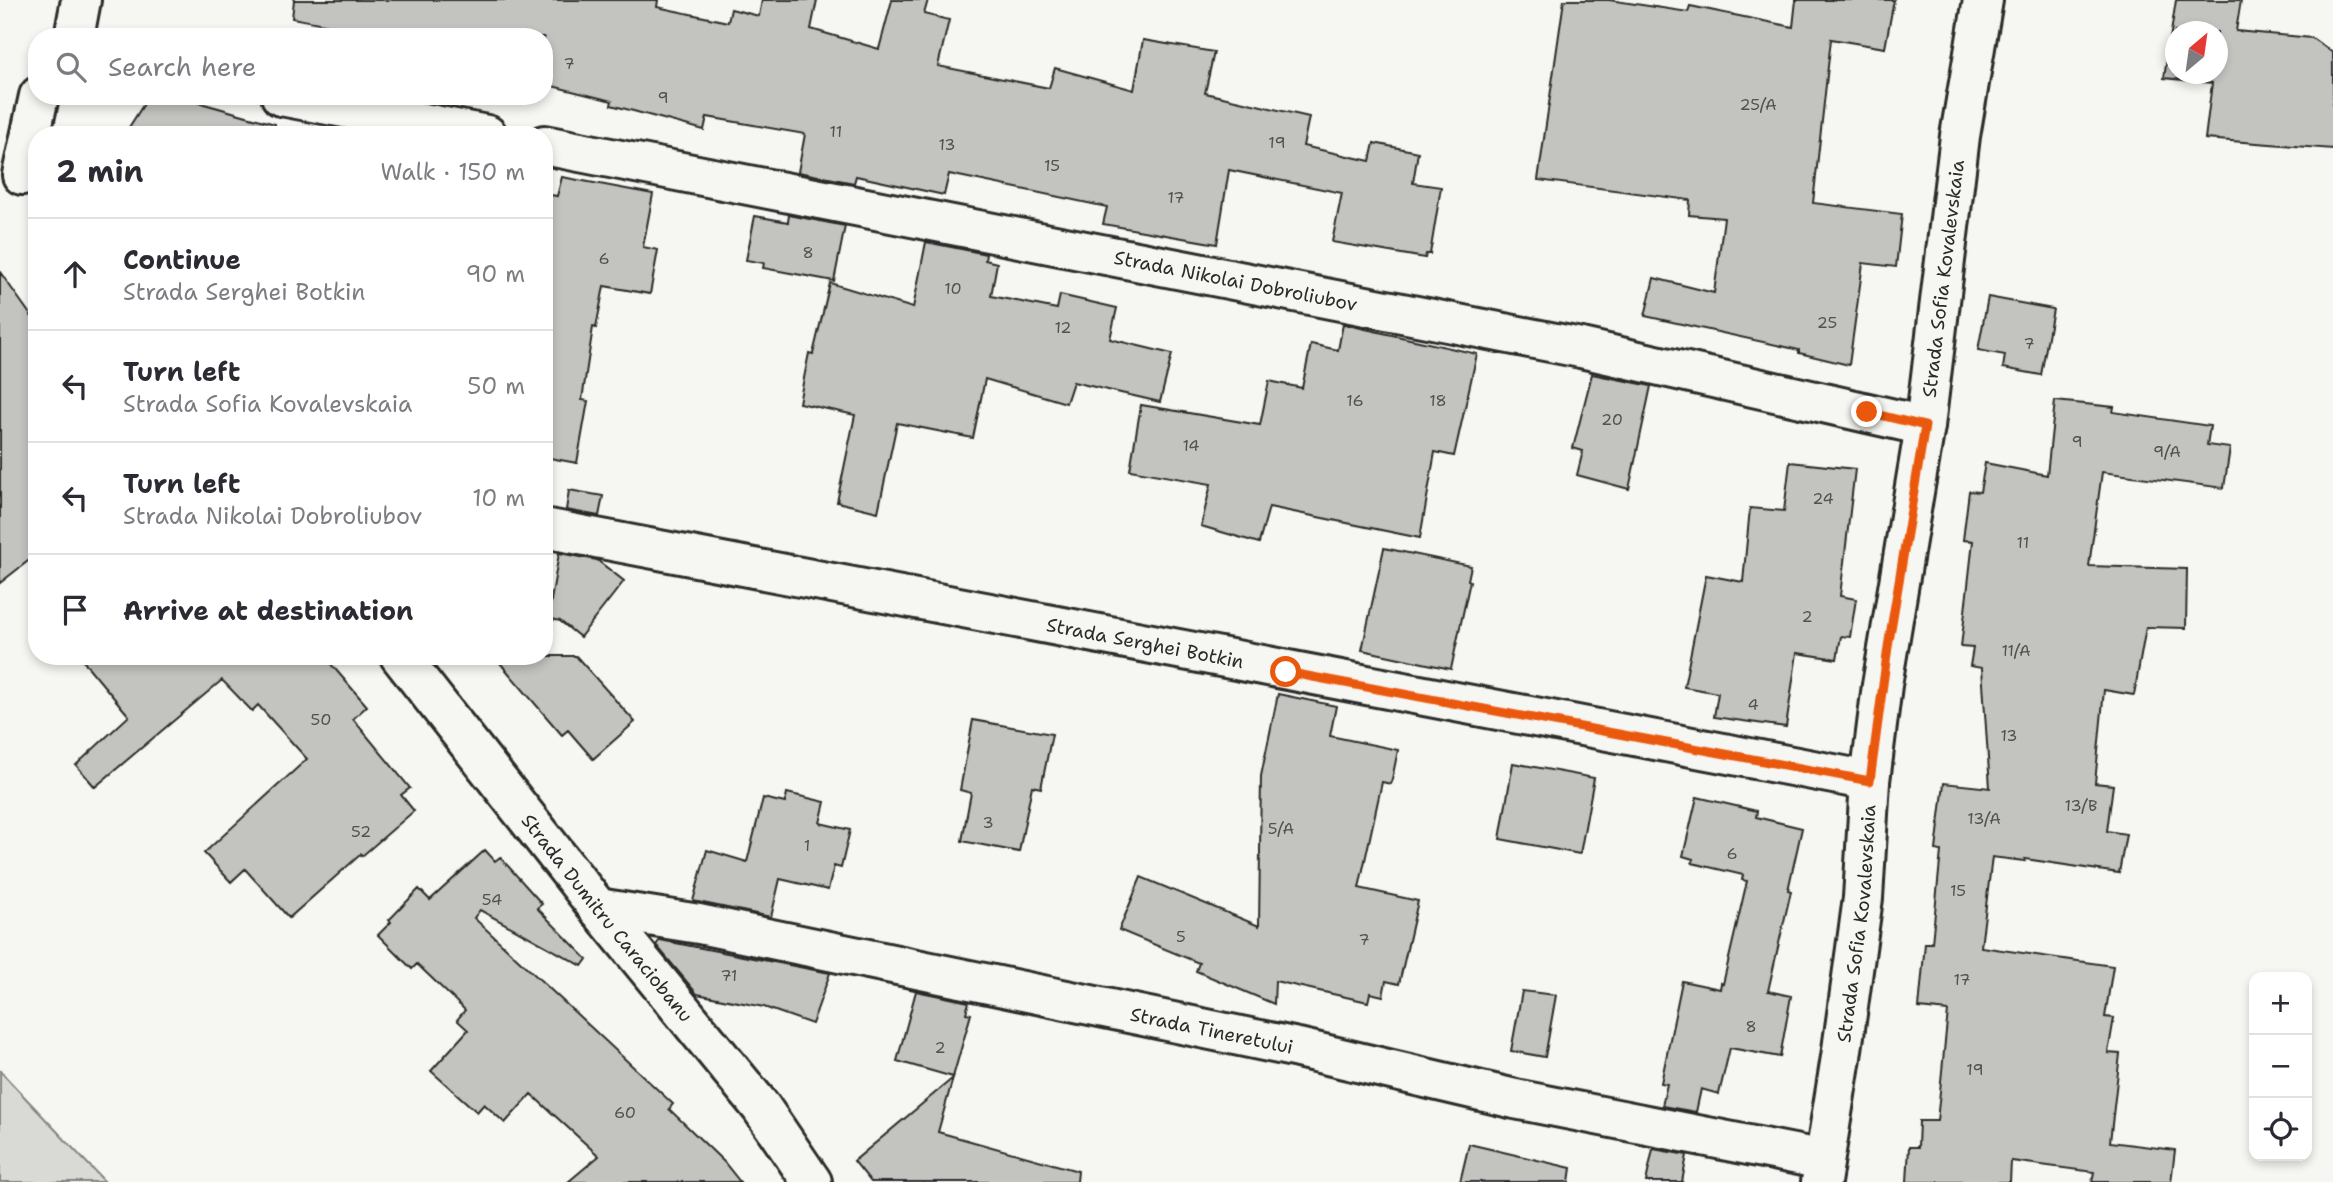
<!DOCTYPE html>
<html lang="en">
<head>
<meta charset="utf-8">
<style>
  body { margin:0; font-family:"Shantell Sans",sans-serif; background:#f7f7f7; color:#2b2b33 }
  .controls { position:absolute; right:21px; bottom:21px; display:grid; overflow:hidden; border-radius:14px; box-shadow:0 4px 10px #0003 }
  .controls button { width:63px; height:63px; display:grid; place-items:center; padding:0; border:0; border-bottom:2px solid #e1e1e2; background:#fff; color:#2b2b33; font:35px sans-serif }
  .compass { position:absolute; left:2165px; top:21px; width:63px; height:63px; border-radius:50%; background:#fff; box-shadow:0 4px 10px #0003; rotate:29deg }
  .stop { position:absolute; width:21px; height:21px; margin:-16px; border:5px solid #ea580c; border-radius:50%; background:#fff }
  .stop.end { background:#ea580c; border-color:#fff; box-shadow:0 2px 7px #0008 }
  .list { margin:0; padding:0; list-style:none }
  h2 { display:flex; justify-content:space-between; align-items:center; height:91px; margin:0; padding:0 28px; font-size:30px }
  h2 small { font-size:23px; font-weight:400; color:#7c7c81 }
  .list li { display:grid; grid-template-columns:46px 1fr auto; gap:21px; align-items:center; box-sizing:border-box; height:112px; padding:0 28px; border-top:2px solid #e1e1e2 }
  .list b { display:block; font-size:26px; white-space:nowrap }
  .list p { margin:0; font-size:23px; white-space:nowrap; color:#7c7c81 }
  .list em { font-size:23px; font-style:normal; color:#7c7c81 }
  .icon { flex:none; width:38px; height:38px; fill:none; stroke:currentColor; stroke-width:2; stroke-linecap:round; stroke-linejoin:round }
  .map { position:relative; flex:none; width:2333px; height:1182px; overflow:hidden }
  .search { position:absolute; background:#fff; box-shadow:0 4px 10px #0003; left:28px; top:28px; width:525px; height:77px; display:flex; align-items:center; gap:18px; box-sizing:border-box; padding:0 24px; border-radius:28px; color:#7c7c81; font-size:26px }
  .panel { position:absolute; background:#fff; box-shadow:0 4px 10px #0003; left:28px; top:126px; width:525px; height:539px; border-radius:28px }
  .map>svg:first-child { display:block }
  .green { fill:#d9d9d5; stroke:#828280; stroke-width:2 }
  .building { fill:#c3c3c0; stroke:#2b2b2b; stroke-width:2; fill-rule:evenodd }
  .lines { fill:none; stroke-linecap:round; stroke-linejoin:round }
  .street-casing { stroke:#2b2b2b; stroke-width:44 }
  .street { stroke:#f6f6f2; stroke-width:38 }
  .route { stroke:#ea580c; stroke-width:9 }
  .labels { text-anchor:middle; dominant-baseline:central; stroke-width:5; stroke-linejoin:round; paint-order:stroke }
  .number-label { font-size:16px; fill:#515150 }
  .street-label { font-size:19px; fill:#2b2b2b; stroke:#f6f6f2 }
</style>
</head>
<body>
<div class="map">
<svg width="2333" height="1182" viewBox="0 0 2333 1182">
  <rect width="100%" height="100%" fill="#f6f6f2"/>
  <filter id="ink" filterUnits="userSpaceOnUse"><feTurbulence type="fractalNoise" baseFrequency=".0143" numOctaves="2"/><feDisplacementMap in="SourceGraphic" scale="14" xChannelSelector="R" yChannelSelector="G"/><feConvolveMatrix kernelMatrix="1 2 1 2 8 2 1 2 1" color-interpolation-filters="sRGB"/></filter>
  <g filter="url(#ink)">
    <path class="green" d="M0,1071L105,1182H0Z"/>
    <path class="building" d="M294,0H658L657,7L728,22L731,9L759,16L762,0H817L811,29L879,49L892,0H928L924,14L949,20L938,66L1049,88L1055,68L1134,90L1143,40L1214,52L1205,93L1309,117L1303,146L1370,161L1374,143L1418,152L1413,183L1441,187L1430,254H1426L1425,258L1332,242L1342,193L1229,170L1217,244L1103,224L1107,207L949,174L944,195L856,176L854,183L798,172L805,134L707,117L704,130L611,105L612,101L544,84V37H367V32L292,18Z
      M1564,0H1609L1688,12L1690,6L1793,27L1796,0H1894L1885,48L1831,39L1813,203L1902,214L1896,267L1863,263L1849,365L1799,353V350L1645,316L1654,278L1714,293L1724,218L1689,215L1690,200L1538,180Z
      M2176,0H2241L2236,31L2312,38L2333,53V149L2205,139L2212,83L2164,78ZM2175,32H2217V74H2175Z
      M149,96H176L275,124L274,135H124Z
      M562,177L653,194L643,247L658,250L650,294L604,286L596,328L593,327L582,400L588,401L577,463L544,457V194L557,196Z
      M789,215L845,226L834,281L763,268L764,263L746,260L755,216L788,222Z
      M926,242L986,254L985,260L997,263L991,296L1057,309L1060,295L1117,308L1110,339L1172,354L1160,402L1073,382L1066,403L985,379L973,438L897,423L878,512L837,502L855,415L799,403L809,353L813,354L830,283L913,308Z
      M0,272L37,324V554L0,583Z
      M1988,297L2053,309L2041,375L2003,368L2005,355L1978,350Z
      M1343,324L1477,354L1454,456L1435,452L1420,538L1269,507L1259,543L1201,526L1211,484L1130,470L1141,405L1260,425L1269,381L1302,388L1311,344L1338,350Z
      M1592,374L1651,386L1629,489L1577,475L1583,451L1573,448Z
      M2055,401L2114,407L2113,412L2210,426L2207,445L2230,448L2224,488L2102,472L2089,566L2187,569L2186,628L2146,627L2134,695L2104,690L2095,783L2113,785L2107,831L2126,834L2119,873L2025,859V861L1992,857L1981,947L2113,966L2105,1017L2114,1018L2108,1053L2120,1054L2110,1142L2175,1150L2171,1182H2092L2094,1172L2011,1161L2010,1182H1907L1909,1147H1918L1919,1121H1937L1948,1011L1919,1008L1925,943H1932L1941,851L1936,850L1944,783L1990,788L1982,668L1970,666L1973,648L1961,647L1973,541L1963,540L1969,491L1980,492L1985,463L2047,475Z
      M1790,462L1855,469L1840,596L1856,599L1850,637L1841,636L1837,659L1797,653L1786,727L1714,717L1718,693L1684,687L1706,575L1743,582L1750,508L1784,511Z
      M569,490L603,496L599,516L566,510Z
      M1384,548L1471,566L1468,580L1470,581L1451,669L1362,650Z
      M559,553L597,560L624,581L580,637L560,621L548,618Z
      M79,656H324L367,706L353,719L410,788L401,795L414,811L362,856L361,854L289,918L245,869L231,882L204,853L307,759L258,705L252,711L222,680L95,787L76,765L129,716Z
      M494,656H576L635,722L593,759L568,730L562,735Z
      M1278,694L1336,706L1330,736L1398,750L1391,784L1382,782L1359,888L1418,901L1399,984L1386,981L1383,996L1370,993L1368,1002L1275,981L1274,1004L1196,971L1199,963L1119,930L1141,877L1259,926L1261,776Z
      M973,720L1052,734L1041,788L1032,786L1019,852L962,841L971,793L960,790Z
      M1513,763L1594,778L1580,854L1500,839Z
      M787,793L825,802L820,823L850,830L841,868L834,866L828,890L780,879L771,917L693,901L707,850L747,862L763,798L785,803Z
      M1697,797L1757,811L1756,817L1802,828L1788,890L1791,891L1768,991L1791,996L1780,1057L1730,1048L1719,1094L1701,1089L1696,1112L1662,1106L1667,1084L1661,1083L1682,981L1720,989L1721,983L1723,984L1747,881L1742,880L1743,875L1692,863L1693,859L1683,856Z
      M485,850L495,861L500,857L542,904L537,908L587,959L582,966L480,910L474,918L673,1104L669,1109L724,1162L740,1182H568L599,1156L531,1094L505,1123L484,1104L477,1112L431,1071L468,1030L457,1020L465,1010L417,964L412,969L378,935L391,922L389,920L419,889L430,900Z
      M660,940L830,973L812,1024L764,1007L697,994L656,945Z
      M916,991L969,1002L966,1013L971,1014L953,1077L897,1061Z
      M1522,991L1556,995L1545,1057L1511,1051Z
      M953,1078L938,1132L1078,1171L1077,1182H871L854,1161Z
      M1469,1144L1571,1168L1569,1182H1460Z
      M1653,1149L1687,1155L1682,1182H1646Z"/>
    <g class="lines">
      <defs>
        <g id="street">
          <path d="M74,37L81,0"/>
          <path d="M281,96L487,135"/>
          <path id="s1" d="M544,145L1581,348L1925,426"/>
          <path d="M22,175L39,96"/>
          <path id="s2" d="M544,528L1870,781"/>
          <path id="s3" d="M400,656L598,908L761,1107L812,1182"/>
          <path id="s4" d="M598,908L699,924L1298,1048L1515,1099L1824,1160"/>
          <path id="s5" d="M1821,1182L1841,1057L1863,898L1870,781L1882,685L1925,426L1960,136L1983,0"/>
        </g>
      </defs>
      <use href="#street" class="street-casing"/>
      <use href="#street" class="street"/>
    </g>
  </g>
  <g class="lines" filter="url(#ink)">
    <path class="route" d="M1286,672L1870,781L1888,647L1925,426L1867,412"/>
  </g>
  <g class="labels">
    <g class="number-label">
      <text x="569" y="63">7</text>
      <text x="663" y="97">9</text>
      <text x="1758" y="104">25/A</text>
      <text x="836" y="131">11</text>
      <text x="1277" y="142">19</text>
      <text x="947" y="144">13</text>
      <text x="1052" y="165">15</text>
      <text x="1176" y="197">17</text>
      <text x="808" y="252">8</text>
      <text x="604" y="258">6</text>
      <text x="953" y="288">10</text>
      <text x="1827" y="322">25</text>
      <text x="1063" y="327">12</text>
      <text x="2029" y="343">7</text>
      <text x="1355" y="400">16</text>
      <text x="1438" y="400">18</text>
      <text x="1612" y="419">20</text>
      <text x="2077" y="441">9</text>
      <text x="1191" y="445">14</text>
      <text x="2167" y="451">9/A</text>
      <text x="1823" y="498">24</text>
      <text x="2023" y="542">11</text>
      <text x="1807" y="616">2</text>
      <text x="2016" y="650">11/A</text>
      <text x="1753" y="704">4</text>
      <text x="321" y="719">50</text>
      <text x="2009" y="735">13</text>
      <text x="2081" y="805">13/B</text>
      <text x="1984" y="818">13/A</text>
      <text x="988" y="822">3</text>
      <text x="1281" y="828">5/A</text>
      <text x="361" y="831">52</text>
      <text x="807" y="845">1</text>
      <text x="1732" y="853">6</text>
      <text x="1958" y="890">15</text>
      <text x="492" y="899">54</text>
      <text x="1181" y="936">5</text>
      <text x="1364" y="939">7</text>
      <text x="729" y="975">71</text>
      <text x="1962" y="979">17</text>
      <text x="1751" y="1026">8</text>
      <text x="940" y="1047">2</text>
      <text x="1975" y="1069">19</text>
      <text x="625" y="1112">60</text>
    </g>
    <g class="street-label">
      <text stroke="none"><textPath href="#s5" startOffset="912">Strada Sofia Kovalevskaia</textPath></text>
      <text stroke="none"><textPath href="#s1" startOffset="705">Strada Nikolai Dobroliubov</textPath></text>
      <text stroke="none"><textPath href="#s2" startOffset="612">Strada Serghei Botkin</textPath></text>
      <text stroke="none"><textPath href="#s3" startOffset="334">Strada Dumitru Caraciobanu</textPath></text>
      <text stroke="none"><textPath href="#s5" startOffset="261">Strada Sofia Kovalevskaia</textPath></text>
      <text stroke="none"><textPath href="#s4" startOffset="626">Strada Tineretului</textPath></text>
    </g>
  </g>
</svg>
<div class="controls">
<button>+</button>
<button>−</button>
<button><svg class="icon" aria-label="locate" viewBox="0 0 24 24"><circle cx="12" cy="12" r="6"/><path d="M12 2v4M12 18v4M2 12h4M18 12h4"/></svg></button>
</div>
<svg class="compass" viewBox="-18 -18 36 36"><path d="M0-13l5 13h-10z" fill="#e53935"/><path d="M0 13l5-13h-10z" fill="#7c7c81"/></svg>
<div class="stop" style="left:1286px;top:672px"></div>
<div class="stop end" style="left:1867px;top:412px"></div>
<div class="search"><svg class="icon" aria-label="search" viewBox="0 0 24 24"><circle cx="10" cy="10" r="6"/><path d="M15 15l6 6"/></svg>Search here</div>
<section class="panel">
<h2>2 min<small>Walk · 150 m</small></h2>
<ul class="list">
<li><svg class="icon" aria-label="ahead" viewBox="0 0 24 24"><path d="M12 20V5M6 11l6-6 6 6"/></svg><div><b>Continue</b><p>Strada Serghei Botkin</p></div><em>90 m</em></li>
<li><svg class="icon" aria-label="left" viewBox="0 0 24 24"><path d="M17 20v-9H6M10 6l-5 5 5 5"/></svg><div><b>Turn left</b><p>Strada Sofia Kovalevskaia</p></div><em>50 m</em></li>
<li><svg class="icon" aria-label="left" viewBox="0 0 24 24"><path d="M17 20v-9H6M10 6l-5 5 5 5"/></svg><div><b>Turn left</b><p>Strada Nikolai Dobroliubov</p></div><em>10 m</em></li>
<li><svg class="icon" aria-label="arrive" viewBox="0 0 24 24"><path d="M6 21V4h12l-3 4 3 4H6"/></svg><div><b>Arrive at destination</b></div></li>
</ul>
</section>
</div>
</body>
</html>
